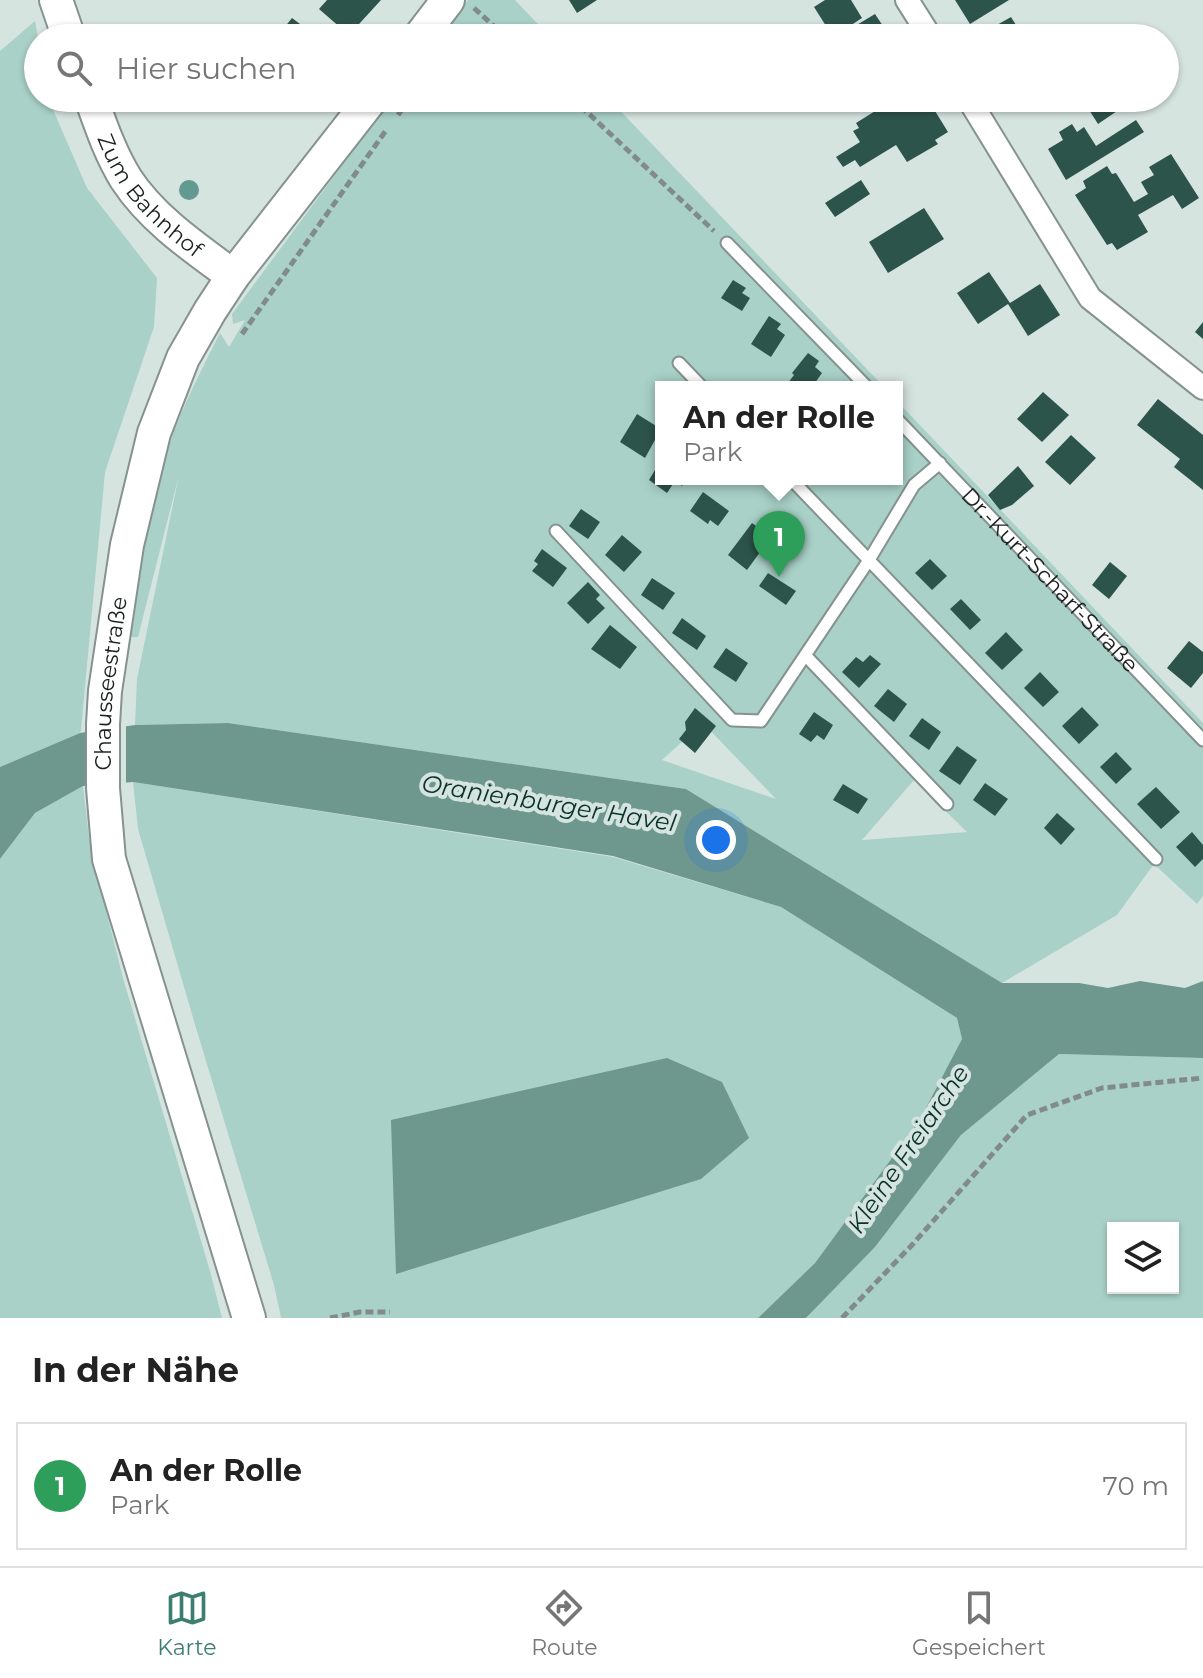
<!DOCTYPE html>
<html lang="de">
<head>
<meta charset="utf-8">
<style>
  body { margin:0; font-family:Montserrat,sans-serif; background:#f2f2f2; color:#222 }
  .controls { position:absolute; right:24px; bottom:24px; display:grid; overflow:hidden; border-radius:0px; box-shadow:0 2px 6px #0004 }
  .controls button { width:72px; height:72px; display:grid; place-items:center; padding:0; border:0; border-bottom:2px solid #e0e0e0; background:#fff; color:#222; font:40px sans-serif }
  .you { position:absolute; left:716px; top:840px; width:28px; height:28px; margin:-20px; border:6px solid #fff; border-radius:50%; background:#1a73e8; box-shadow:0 0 0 12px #1a73e833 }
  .badge { display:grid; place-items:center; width:52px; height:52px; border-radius:50%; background:#3c7f71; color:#fff; font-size:26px; font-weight:700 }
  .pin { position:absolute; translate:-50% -66px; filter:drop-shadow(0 2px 4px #0008) }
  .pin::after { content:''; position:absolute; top:42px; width:28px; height:24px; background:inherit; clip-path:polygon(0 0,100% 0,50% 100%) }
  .popup { position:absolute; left:655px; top:381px; width:248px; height:104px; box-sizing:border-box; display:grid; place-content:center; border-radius:0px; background:#fff; filter:drop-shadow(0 2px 6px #0005); font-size:26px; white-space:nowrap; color:#767676 }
  .popup b { font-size:30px; color:#222 }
  .popup::after { content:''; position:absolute; left:50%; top:100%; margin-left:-16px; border:16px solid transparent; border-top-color:#fff }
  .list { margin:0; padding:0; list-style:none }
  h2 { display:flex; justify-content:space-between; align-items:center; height:104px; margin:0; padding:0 32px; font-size:34px }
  h2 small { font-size:26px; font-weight:400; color:#767676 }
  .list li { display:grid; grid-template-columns:52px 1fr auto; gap:24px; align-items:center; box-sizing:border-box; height:128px; margin:0 16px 16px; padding:0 16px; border:2px solid #e0e0e0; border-radius:0px }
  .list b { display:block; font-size:30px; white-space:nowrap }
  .list p { margin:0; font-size:26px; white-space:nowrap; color:#767676 }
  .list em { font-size:26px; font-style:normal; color:#767676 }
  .icon { flex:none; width:44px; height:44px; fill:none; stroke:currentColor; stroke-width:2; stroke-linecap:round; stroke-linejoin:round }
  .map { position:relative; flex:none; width:1203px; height:1318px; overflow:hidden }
  .search { position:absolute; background:#fff; box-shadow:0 2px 6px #0004; left:24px; right:24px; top:24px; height:88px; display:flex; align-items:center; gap:20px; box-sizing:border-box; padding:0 28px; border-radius:44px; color:#767676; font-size:30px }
  .sheet { height:248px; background:#fff }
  nav { display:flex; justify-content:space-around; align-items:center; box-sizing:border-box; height:112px; border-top:2px solid #e0e0e0; background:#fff; font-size:22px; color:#767676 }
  nav a { display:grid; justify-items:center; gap:4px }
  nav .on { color:#3c7f71 }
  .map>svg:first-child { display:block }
  .green { fill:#a9d1c7; fill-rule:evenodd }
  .water { fill:#6e978d }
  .pier { fill:#d6e4e0 }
  .building { fill:#2d544b }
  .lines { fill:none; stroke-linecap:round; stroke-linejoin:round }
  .lane-casing { stroke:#85928f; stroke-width:15 }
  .street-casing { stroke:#85928f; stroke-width:26 }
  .secondary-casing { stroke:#85928f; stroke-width:36 }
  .path { stroke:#818b89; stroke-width:5; stroke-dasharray:8 4; stroke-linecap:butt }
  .lane { stroke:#fff; stroke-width:11 }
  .street { stroke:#fff; stroke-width:22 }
  .secondary { stroke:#fff; stroke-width:32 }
  .tree { fill:#629990 }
  .labels { text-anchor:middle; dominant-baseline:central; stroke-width:8; stroke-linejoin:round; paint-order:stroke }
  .street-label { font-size:22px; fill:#1c2120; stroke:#d6e4e0 }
  .water-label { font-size:24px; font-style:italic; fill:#09322a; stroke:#d6e4e0 }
</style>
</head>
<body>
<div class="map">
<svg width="1203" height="1318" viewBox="0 0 1203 1318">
  <rect width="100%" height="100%" fill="#d6e4e0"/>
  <path class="green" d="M468,0H515L551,38H438Z
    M35,21L38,38V98H48L87,188L157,278L154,327L105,472L81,730L80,733L0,767V51Z
    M392,98H608L884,387H661V479H897V401L1203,723V896L1197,904L1154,864L1117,915L1002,983L686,789L228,723L135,725L137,679L179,475L138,637H131L130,632C139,569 149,506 169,445C182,407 202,369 220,333L229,347L245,320L233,324L232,314ZM703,723L776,799L662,760ZM914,780L967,832L863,840H862Z
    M133,782L613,857L781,907L957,1018L962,1039L919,1121L815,1263L758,1318H281L274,1285L196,1028L138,829Z
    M83,786L90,846L123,978L210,1271L222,1318H0V859L35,813Z
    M1059,1054L1203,1058V1318H806L875,1247L961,1135ZM1113,1228H1173V1288H1113Z"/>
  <path class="water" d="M228,723L686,789L1002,983H1079L1108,988L1140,981L1185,988L1203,981V1058L1059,1054L961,1135L875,1247L806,1318H758L815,1263L919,1121L962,1039L957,1018L781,907L613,856L133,782L83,786L35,813L0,859V767L80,733L135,725Z
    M667,1058L722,1082L749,1138L701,1179L396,1274L391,1120Z"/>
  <path class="pier" d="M119,724H126V787L86,788L85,728Z"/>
  <path class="building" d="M327,0H381L349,35L319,9Z
    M569,0H597L577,13Z
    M825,0H851L862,18L833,37L814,7Z
    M955,0H1009L970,24Z
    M875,14L891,38H835Z
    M1011,17L1024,38H983L981,34Z
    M292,18L316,36L314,38H285L279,34Z
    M874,98H927L948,132L935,140L938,144L907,162L896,145L860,167L855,160L843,167L836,157L860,142L853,131L859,128L856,123L880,108Z
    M1023,98H1055L1058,104L1047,111L1041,104L1031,110Z
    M1097,98H1113L1120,109L1098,124L1086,105Z
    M1136,120L1144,132L1066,180L1048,149L1063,140L1059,132L1072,124L1077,132L1084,127L1096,146Z
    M1171,154L1199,198L1182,209L1173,195L1138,215L1148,232L1117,250L1112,243L1107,245L1075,195L1086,188L1083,181L1107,166L1112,174L1116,173L1134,202L1148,194L1141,182L1154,175L1149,167Z
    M861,180L870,194L835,217L825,203Z
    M924,208L944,239L888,273L869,242Z
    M989,272L1010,303L1040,284L1060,315L1028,336L1008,304L978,324L957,293Z
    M733,280L746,288L742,293L750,298L742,311L721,298Z
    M769,316L781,324L777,329L785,335L771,357L751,344Z
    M1203,322V339L1195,332Z
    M808,353L819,361L815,367L822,373L812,387H794L788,383L794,375L792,373Z
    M1043,392L1069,415L1042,442L1017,419Z
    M1158,399L1203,435V490L1174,467L1180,459L1137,425Z
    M637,414L661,429L645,458L620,442Z
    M1071,435L1096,458L1070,485L1045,462Z
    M661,460V479H687L682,486L675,481L667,493L649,480Z
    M1018,466L1034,486L1012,505L1000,510L988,495Z
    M703,492L729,511L718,526L710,520L708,524L690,511Z
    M581,509L600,522L588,539L569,526Z
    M752,523L771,537L747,570L728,555Z
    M622,535L642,552L624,572L605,555Z
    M542,549L567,568L553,587L532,571L538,564L534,561Z
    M930,559L947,576L932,590L915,573Z
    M1110,562L1127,576L1109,599L1092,585Z
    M768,573L796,591L786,605L759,586Z
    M652,578L675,593L663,610L641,595Z
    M588,582L600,595L596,599L605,608L588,624L567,603Z
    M961,599L981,620L970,630L950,609Z
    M682,618L706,636L697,650L672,633Z
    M610,625L637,647L620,669L591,649Z
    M1006,632L1023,650L1002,670L985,653Z
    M1189,641L1203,652V673L1191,688L1167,668Z
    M726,648L748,663L736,682L713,667Z
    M870,655L881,664L859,688L842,672L856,657L863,662Z
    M1040,672L1059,692L1043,707L1024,688Z
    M888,689L907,704L894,722L874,706Z
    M1082,707L1099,725L1079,744L1062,726Z
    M695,708L716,726L695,753L679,739L686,730L685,722Z
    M814,712L833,725L824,740L817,735L811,742L799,734Z
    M922,718L941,732L929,750L909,736Z
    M957,746L977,760L960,785L939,771Z
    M1116,752L1132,769L1116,784L1100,767Z
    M985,783L1008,799L995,816L973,800Z
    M843,784L868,799L858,814L833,800Z
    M1156,787L1180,812L1161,829L1137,804Z
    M1057,813L1075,829L1061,845L1044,828Z
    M1192,832L1203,845V859L1195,867L1176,847Z"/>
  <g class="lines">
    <defs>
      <g id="lane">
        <path d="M727,243L867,387"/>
        <path d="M679,363L702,387"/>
        <path id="s1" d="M897,419L1203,740"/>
        <path d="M791,479L1156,859"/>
        <path d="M556,531L732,720L761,721L869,560L914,485L940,463"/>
        <path d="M806,656L947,804"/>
      </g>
      <path id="street" d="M907,0L931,38
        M968,98L1090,298L1203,388"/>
      <g id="secondary">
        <path d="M56,0L69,38"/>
        <path d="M419,38L448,0"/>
        <path id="s2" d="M91,98C101,126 110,153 126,179C152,219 195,248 233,276"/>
        <path id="s3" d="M249,1318L109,859L103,788V724L105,691L127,545L154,433L183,358L210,311L233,276L372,98"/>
      </g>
    </defs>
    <use href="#lane" class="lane-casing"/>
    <use href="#street" class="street-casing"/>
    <use href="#secondary" class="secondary-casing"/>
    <path class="path" d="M474,8L507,38
      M572,98L714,231
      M398,115L410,98
      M242,334L387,129
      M330,1318L360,1312H390
      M842,1318L911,1246L1027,1115L1102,1088L1203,1078"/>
    <use href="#lane" class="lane"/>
    <use href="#street" class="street"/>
    <use href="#secondary" class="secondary"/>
  </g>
  <circle class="tree" cx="189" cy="190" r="10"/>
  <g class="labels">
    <g class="street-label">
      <text stroke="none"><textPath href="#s2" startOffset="116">Zum Bahnhof</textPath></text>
      <text stroke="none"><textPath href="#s1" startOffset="222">Dr.-Kurt-Scharf-Straße</textPath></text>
      <text stroke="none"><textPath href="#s3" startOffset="656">Chausseestraße</textPath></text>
    </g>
    <g class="water-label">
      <text transform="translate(549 803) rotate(9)">Oranienburger Havel</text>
      <text transform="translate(908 1149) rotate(-56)">Kleine Freiarche</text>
    </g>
  </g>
</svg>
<div class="controls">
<button><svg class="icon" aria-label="layers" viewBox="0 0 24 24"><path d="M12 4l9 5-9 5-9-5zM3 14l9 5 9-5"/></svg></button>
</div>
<div class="you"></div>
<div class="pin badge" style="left:779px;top:577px;background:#2e9e5b">1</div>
<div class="popup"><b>An der Rolle</b>Park</div>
<div class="search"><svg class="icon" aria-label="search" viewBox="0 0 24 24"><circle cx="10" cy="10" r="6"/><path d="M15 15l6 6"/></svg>Hier suchen</div>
</div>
<section class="sheet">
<h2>In der Nähe<small></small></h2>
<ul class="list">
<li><span class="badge" style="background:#2e9e5b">1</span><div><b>An der Rolle</b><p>Park</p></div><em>70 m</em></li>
</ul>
</section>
<nav>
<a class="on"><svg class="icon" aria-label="map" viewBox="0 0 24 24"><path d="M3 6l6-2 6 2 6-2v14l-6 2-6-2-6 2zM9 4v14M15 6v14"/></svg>Karte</a>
<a><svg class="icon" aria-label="directions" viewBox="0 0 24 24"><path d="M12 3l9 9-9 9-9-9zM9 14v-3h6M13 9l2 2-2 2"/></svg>Route</a>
<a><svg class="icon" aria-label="saved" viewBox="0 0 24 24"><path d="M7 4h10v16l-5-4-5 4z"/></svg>Gespeichert</a>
</nav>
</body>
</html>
